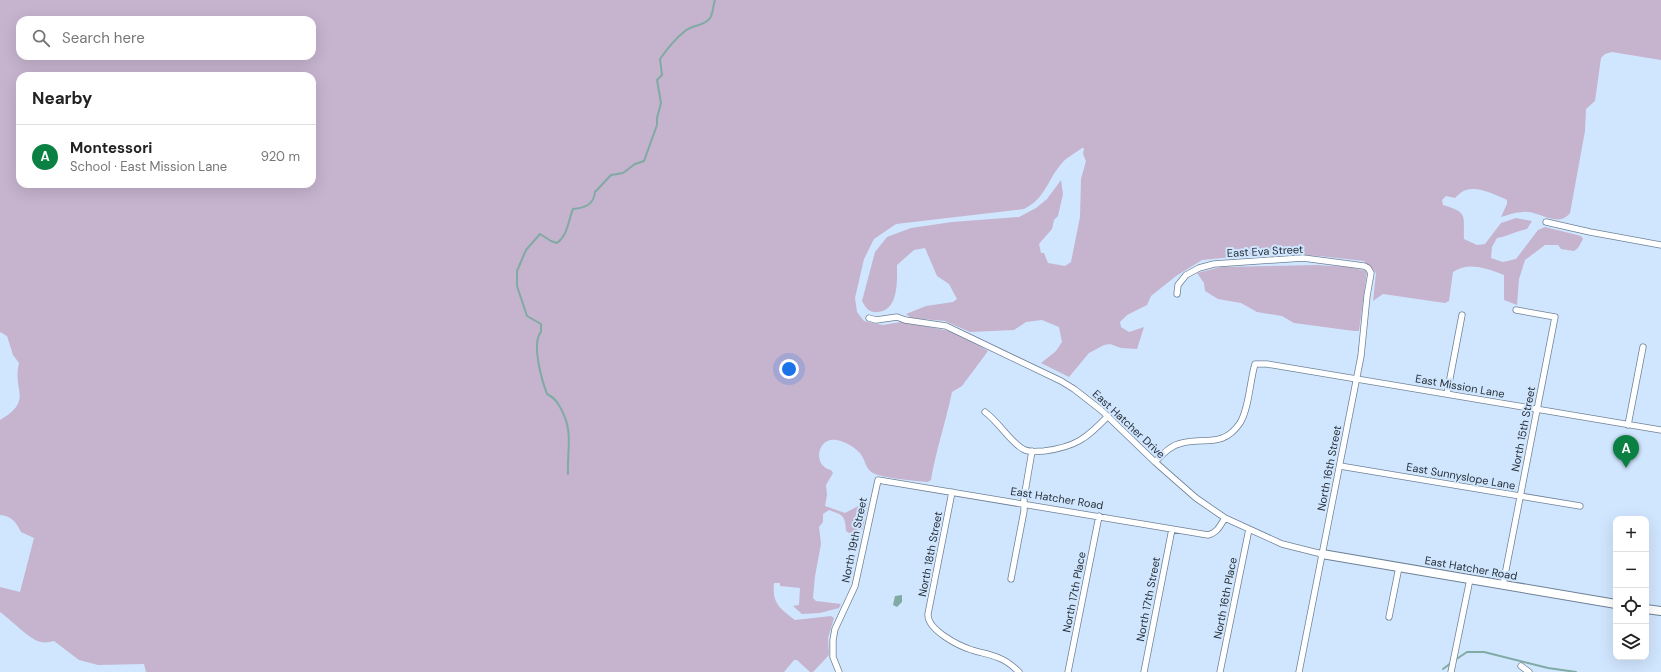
<!DOCTYPE html>
<html lang="en">
<head>
<meta charset="utf-8">
<style>
  body { margin:0; font-family:"DM Sans",sans-serif; background:#f6f6f6; color:#222 }
  .controls { position:absolute; right:12px; bottom:12px; display:grid; overflow:hidden; border-radius:8px; box-shadow:0 4px 16px #0002 }
  .controls button { width:36px; height:36px; display:grid; place-items:center; padding:0; border:0; border-bottom:1px solid #e0e0e0; background:#fff; color:#222; font:20px sans-serif }
  .you { position:absolute; left:789px; top:369px; width:14px; height:14px; margin:-10px; border:3px solid #fff; border-radius:50%; background:#1a73e8; box-shadow:0 0 0 6px #1a73e833 }
  .badge { display:grid; place-items:center; width:26px; height:26px; border-radius:50%; background:#0b8043; color:#fff; font-size:13px; font-weight:700 }
  .pin { position:absolute; translate:-50% -33px; filter:drop-shadow(0 1px 2px #0008) }
  .pin::after { content:''; position:absolute; top:21px; width:14px; height:12px; background:inherit; clip-path:polygon(0 0,100% 0,50% 100%) }
  .list { margin:0; padding:0; list-style:none }
  h2 { display:flex; justify-content:space-between; align-items:center; height:52px; margin:0; padding:0 16px; font-size:17px }
  h2 small { font-size:13px; font-weight:400; color:#767676 }
  .list li { display:grid; grid-template-columns:26px 1fr auto; gap:12px; align-items:center; box-sizing:border-box; height:64px; padding:0 16px; border-top:1px solid #e0e0e0 }
  .list b { display:block; font-size:15px; white-space:nowrap }
  .list p { margin:0; font-size:13px; white-space:nowrap; color:#767676 }
  .list em { font-size:13px; font-style:normal; color:#767676 }
  .icon { flex:none; width:22px; height:22px; fill:none; stroke:currentColor; stroke-width:2; stroke-linecap:round; stroke-linejoin:round }
  .map { position:relative; flex:none; width:1661px; height:672px; overflow:hidden }
  .search { position:absolute; background:#fff; box-shadow:0 4px 16px #0002; left:16px; top:16px; width:300px; height:44px; display:flex; align-items:center; gap:10px; box-sizing:border-box; padding:0 14px; border-radius:12px; color:#767676; font-size:15px }
  .panel { position:absolute; background:#fff; box-shadow:0 4px 16px #0002; left:16px; top:72px; width:300px; height:116px; border-radius:12px }
  .map>svg:first-child { display:block }
  .green { fill:#c6b3ce; fill-rule:evenodd }
  .water { fill:#80aaa4 }
  .lines { fill:none; stroke-linecap:round; stroke-linejoin:round }
  .stream { stroke:#80aaa4; stroke-width:2 }
  .street-casing { stroke:#6e8297; stroke-width:7 }
  .secondary-casing { stroke:#6e8297; stroke-width:10 }
  .street { stroke:#fff; stroke-width:5.5 }
  .secondary { stroke:#fff; stroke-width:8 }
  .labels { text-anchor:middle; dominant-baseline:central; stroke-width:4; stroke-linejoin:round; paint-order:stroke }
  .street-label { font-size:11px; fill:#272f38; stroke:#d0e6fe }
</style>
</head>
<body>
<div class="map">
<svg width="1661" height="672" viewBox="0 0 1661 672">
  <rect width="100%" height="100%" fill="#d0e6fe"/>
  <path class="green" d="M0,0H1661V60L1612,52L1605,54L1601,58L1595,101L1586,109L1585,131L1570,213C1557,229 1539,210 1523,212C1516,212 1508,215 1501,217L1507,204V200C1496,195 1479,186 1466,190C1462,191 1458,195 1455,198L1446,196L1442,200L1443,205C1469,213 1463,215 1464,239L1477,245L1485,244L1501,223L1516,218L1532,221L1527,229C1516,231 1508,236 1497,238L1492,247L1491,258L1503,262L1516,259L1538,230L1545,227L1581,236L1583,239L1578,248L1574,251L1561,249L1558,245H1545L1525,260L1519,279L1517,305L1504,300V275C1488,269 1469,261 1453,272L1449,301L1445,303L1383,294L1373,301L1376,273L1364,261L1319,256L1274,253L1202,260L1176,276L1151,296L1147,305L1127,315L1120,322L1121,327L1129,332L1144,327L1137,349L1121,348L1110,344L1104,345L1089,353L1069,377L1041,363L1056,351L1062,342L1059,327L1042,320L1026,322L1014,330L970,332L945,321L911,318L906,314L926,306L953,302L957,299L949,284L937,276L925,248L914,250L897,265C897,280 899,310 878,312C869,313 866,308 862,301L875,252L887,237L911,228L952,222L1019,217L1036,208L1047,199L1061,180L1063,194L1058,216L1054,220L1052,229L1039,244L1041,253H1044L1048,263L1065,266L1071,262L1080,217L1081,179L1086,161L1083,154L1084,148H1082C1076,153 1067,157 1062,163C1047,180 1046,198 1024,209L896,224L874,239L864,259L855,298L857,312L864,321L883,325L901,322L925,326L958,333L988,351L962,386L952,392C946,421 936,450 931,480L928,482C917,481 881,478 873,473C866,469 866,463 862,456C857,448 846,442 837,440C817,436 812,466 831,470L833,473L826,485L827,495L825,506L845,513L864,503L867,505L863,529L849,533L846,531C845,515 843,515 829,510L823,514V522L819,527L821,544L815,576L813,598L816,601L841,604L839,608L820,613L802,614L793,606L799,605L800,588L780,586V583H774C772,604 780,608 795,620L831,616L834,618L828,638L829,655L813,672H810L797,660H794L784,672H146L144,664L98,665L79,660L54,641C50,642 45,643 41,642C31,641 9,618 0,612V587L20,592L34,538L21,532C16,522 12,516 0,515V420C34,400 12,391 19,363L13,355L7,336L0,332ZM20,20H312V56H20ZM20,76H312V184H20Z
    M1316,265L1348,267L1367,271L1359,331H1354L1294,323L1282,316L1257,312L1241,303L1218,299L1205,291L1204,283L1197,273L1221,267Z"/>
  <path class="water" d="M902,595V602L897,607L893,605L895,596Z"/>
  <g class="lines">
    <path class="stream" d="M568,474C567,448 574,431 560,407C557,401 553,397 547,394C542,381 531,343 541,332V324L527,316L517,286V271L526,250L540,234L551,241L557,243C568,235 568,221 573,209C584,208 594,205 595,192L611,175L623,173L635,164L644,161L657,125V118L661,103L657,80L662,75L660,59C667,49 675,39 685,31C692,25 705,26 710,18C713,14 713,5 715,0
      M1455,660L1467,652H1484L1548,668L1576,672
      M1443,669L1451,663"/>
    <defs>
      <path id="street" d="M1546,222L1590,232L1661,245
        M1177,294L1178,285L1186,275L1199,268L1214,264L1303,258L1364,266L1368,268L1371,273L1367,296L1361,356L1299,672
        M869,318L876,320L897,317L905,320L946,326L1061,381L1074,389L1101,410L1155,462L1196,498L1225,518L1282,544L1322,554
        M1447,394L1462,315
        M985,412C999,422 1010,442 1023,449C1029,453 1037,451 1044,451C1076,447 1087,438 1108,416
        M1628,425L1643,347
        M1155,462C1163,454 1171,445 1182,443C1205,437 1223,448 1240,423C1249,409 1250,380 1255,364H1267L1661,430
        M1340,466L1580,506
        M952,492L928,614C927,630 959,646 972,650C981,653 990,654 999,658C1007,661 1013,666 1019,672
        M1011,579L1024,511V498L1032,451
        M1503,585L1555,317L1516,310
        M1389,617L1399,567
        M1521,666L1529,672
        M839,672L833,657V640L835,629L855,586L878,480L1208,535C1217,533 1220,526 1225,518
        M1068,672L1099,516
        M1144,672L1172,529
        M1220,672L1249,529
        M1451,672L1470,579"/>
      <path id="secondary" d="M1322,554L1616,604
        M1646,609L1661,611"/>
    </defs>
    <use href="#street" class="street-casing"/>
    <use href="#secondary" class="secondary-casing"/>
    <use href="#street" class="street"/>
    <use href="#secondary" class="secondary"/>
  </g>
  <g class="labels">
    <g class="street-label">
      <text transform="translate(1265 251) rotate(-3)">East Eva Street</text>
      <text transform="translate(1460 386) rotate(10)">East Mission Lane</text>
      <text transform="translate(1129 424) rotate(43)">East Hatcher Drive</text>
      <text transform="translate(1523 429) rotate(-79)">North 15th Street</text>
      <text transform="translate(1329 468) rotate(-79)">North 16th Street</text>
      <text transform="translate(1461 476) rotate(10)">East Sunnyslope Lane</text>
      <text transform="translate(1057 498) rotate(9)">East Hatcher Road</text>
      <text transform="translate(854 540) rotate(-78)">North 19th Street</text>
      <text transform="translate(930 554) rotate(-79)">North 18th Street</text>
      <text transform="translate(1471 568) rotate(10)">East Hatcher Road</text>
      <text transform="translate(1074 592) rotate(-79)">North 17th Place</text>
      <text transform="translate(1225 598) rotate(-79)">North 16th Place</text>
      <text transform="translate(1148 599) rotate(-79)">North 17th Street</text>
    </g>
  </g>
</svg>
<div class="controls">
<button>+</button>
<button>−</button>
<button><svg class="icon" aria-label="locate" viewBox="0 0 24 24"><circle cx="12" cy="12" r="6"/><path d="M12 2v4M12 18v4M2 12h4M18 12h4"/></svg></button>
<button><svg class="icon" aria-label="layers" viewBox="0 0 24 24"><path d="M12 4l9 5-9 5-9-5zM3 14l9 5 9-5"/></svg></button>
</div>
<div class="you"></div>
<div class="pin badge" style="left:1626px;top:468px">A</div>
<div class="search"><svg class="icon" aria-label="search" viewBox="0 0 24 24"><circle cx="10" cy="10" r="6"/><path d="M15 15l6 6"/></svg>Search here</div>
<section class="panel">
<h2>Nearby<small></small></h2>
<ul class="list">
<li><span class="badge">A</span><div><b>Montessori</b><p>School · East Mission Lane</p></div><em>920 m</em></li>
</ul>
</section>
</div>
</body>
</html>
